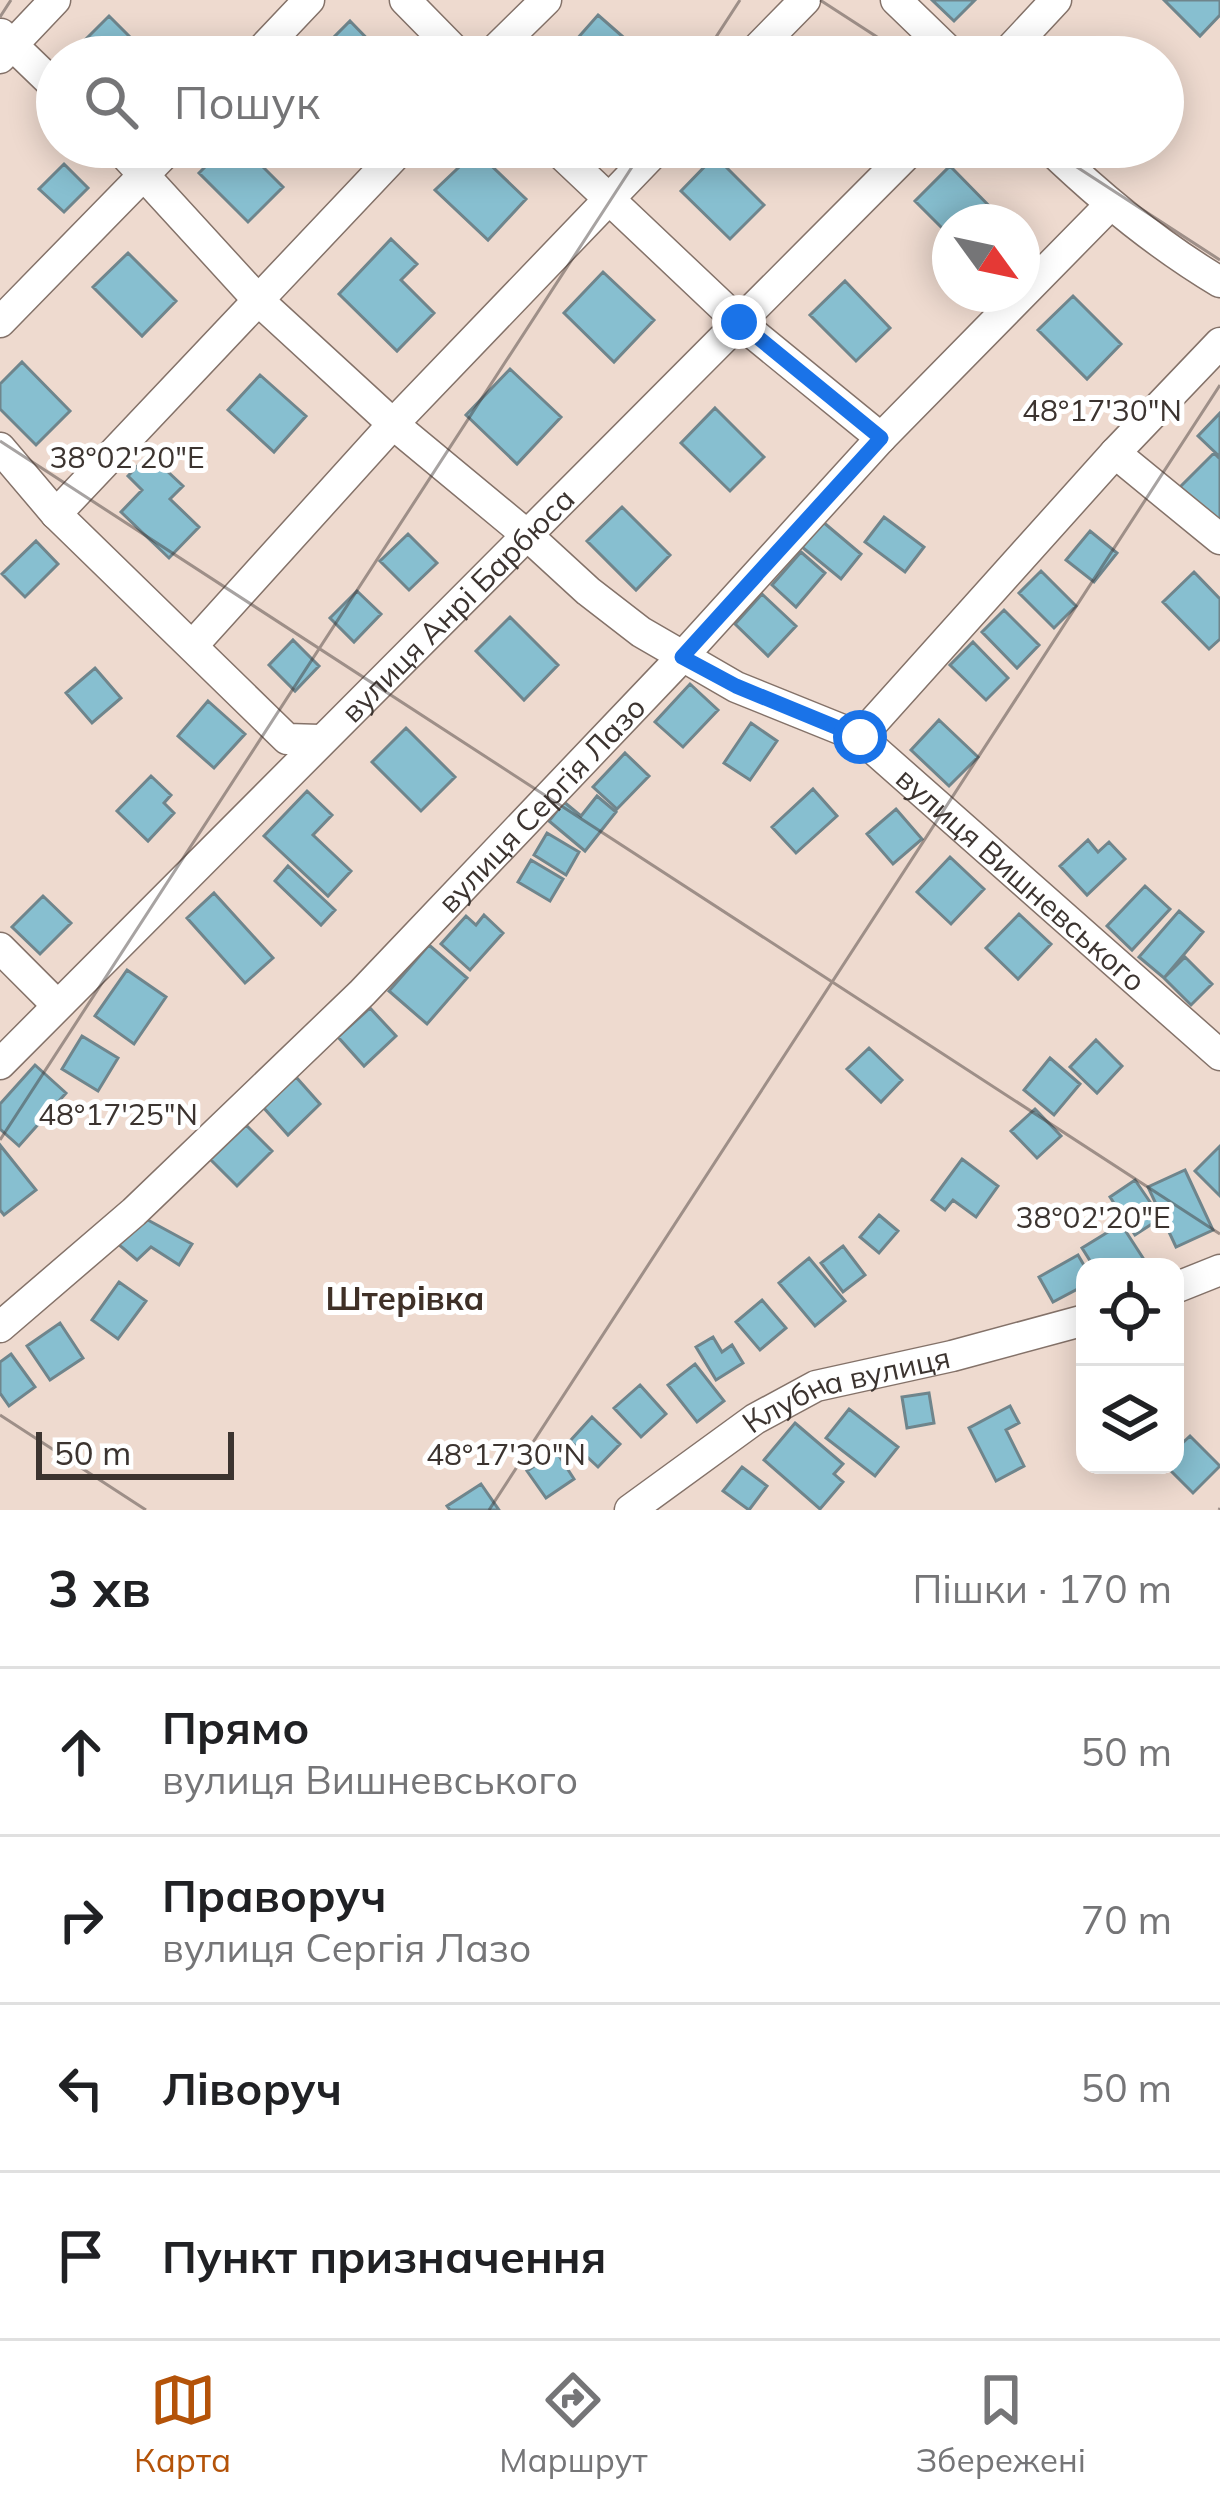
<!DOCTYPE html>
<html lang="uk">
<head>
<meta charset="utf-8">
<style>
  body { margin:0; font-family:Mulish,sans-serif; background:#f6f6f6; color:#202124 }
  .controls { position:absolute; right:36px; bottom:36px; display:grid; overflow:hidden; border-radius:24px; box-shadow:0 6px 30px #0003 }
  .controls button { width:108px; height:108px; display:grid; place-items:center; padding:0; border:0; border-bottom:3px solid #e0e0e0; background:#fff; color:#202124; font:60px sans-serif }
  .compass { position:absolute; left:932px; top:204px; width:108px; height:108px; border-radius:50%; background:#fff; box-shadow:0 6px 30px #0003; rotate:123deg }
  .scale { position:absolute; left:36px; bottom:30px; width:198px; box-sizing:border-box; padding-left:12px; border:6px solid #3c3430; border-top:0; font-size:33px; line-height:42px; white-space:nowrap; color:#3c3430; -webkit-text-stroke:9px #fff; paint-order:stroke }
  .stop { position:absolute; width:36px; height:36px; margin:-27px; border:9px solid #1a73e8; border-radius:50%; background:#fff }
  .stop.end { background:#1a73e8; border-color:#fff; box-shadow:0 3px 12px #0008 }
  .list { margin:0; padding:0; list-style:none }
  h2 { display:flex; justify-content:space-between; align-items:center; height:156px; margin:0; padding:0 48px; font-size:51px }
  h2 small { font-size:39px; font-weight:400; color:#757577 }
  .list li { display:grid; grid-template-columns:78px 1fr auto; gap:36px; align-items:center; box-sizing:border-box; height:168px; padding:0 48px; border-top:3px solid #e0e0e0 }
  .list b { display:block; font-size:45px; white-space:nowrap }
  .list p { margin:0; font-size:39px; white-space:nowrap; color:#757577 }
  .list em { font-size:39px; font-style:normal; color:#757577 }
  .icon { flex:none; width:66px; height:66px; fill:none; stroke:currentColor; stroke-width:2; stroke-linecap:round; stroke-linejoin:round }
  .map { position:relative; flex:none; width:1220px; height:1510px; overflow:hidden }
  .search { position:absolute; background:#fff; box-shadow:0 6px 30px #0003; left:36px; right:36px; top:36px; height:132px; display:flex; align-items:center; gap:30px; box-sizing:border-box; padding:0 42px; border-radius:66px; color:#757577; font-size:45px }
  .sheet { height:828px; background:#fff }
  nav { display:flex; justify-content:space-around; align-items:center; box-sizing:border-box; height:168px; border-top:3px solid #e0e0e0; background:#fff; font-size:33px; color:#757577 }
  nav a { display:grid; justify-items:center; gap:6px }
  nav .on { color:#b45309 }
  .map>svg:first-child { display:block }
  .building { fill:#87bfd0; stroke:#6f858c; stroke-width:3 }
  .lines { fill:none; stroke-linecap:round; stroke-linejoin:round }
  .minor-casing { stroke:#847269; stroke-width:33 }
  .minor { stroke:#fff; stroke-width:30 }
  .route { stroke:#1a73e8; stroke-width:15 }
  .ticks { fill:none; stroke:#3c3430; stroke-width:3; stroke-opacity:0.45 }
  .labels { text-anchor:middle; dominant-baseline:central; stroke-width:10; stroke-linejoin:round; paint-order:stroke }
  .street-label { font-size:30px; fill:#3c3430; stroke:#fff }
  .neighbourhood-label { font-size:33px; font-weight:bold; fill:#3f3027; stroke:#fff }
  .ticks-label { font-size:30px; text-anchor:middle; fill:#3c3430; stroke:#fff; stroke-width:10; stroke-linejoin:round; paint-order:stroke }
</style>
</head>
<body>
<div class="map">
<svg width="1220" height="1510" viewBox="0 0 1220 1510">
  <rect width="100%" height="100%" fill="#eedacf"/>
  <path class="building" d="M932,0H975L954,21Z
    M1164,0H1220V15L1200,36Z
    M598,15L646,57H561Z
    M109,16L150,57H78L73,52Z
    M350,21L385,57L315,56Z
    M225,147H243L283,187L248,222L199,173Z
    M476,151L526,199L488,240L435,190Z
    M715,156L764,205L730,239L681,191Z
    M64,164L88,188L64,212L39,189Z
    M950,166L998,215L991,222H950V236L915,201Z
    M391,239L417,264L401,280L434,313L397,351L339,294Z
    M128,253L176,301L142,336L93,287Z
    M603,272L654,320L614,362L564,313Z
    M845,281L890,328L856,361L810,315Z
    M1073,296L1121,344L1087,379L1038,330Z
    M22,362L70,411L36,445L0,409V384Z
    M510,369L561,417L517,464L466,415Z
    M260,375L306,416L274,452L228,410Z
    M715,408L764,457L730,491L681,443Z
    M1220,413V457L1198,436Z
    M1214,453L1220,459V528L1180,487Z
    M149,454L183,486L170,499L199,527L169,558L121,512L142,490L128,476Z
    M622,507L670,555L636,590L587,541Z
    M884,517L924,547L905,572L865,542Z
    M823,522L861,554L841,579L802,547Z
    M1090,531L1117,553L1094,582L1066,560Z
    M408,534L437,563L409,590L380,561Z
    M36,541L58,564L25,597L2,574Z
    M801,552L825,573L796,607L772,585Z
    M1041,571L1076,606L1054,628L1019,593Z
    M1194,572L1220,599V639L1209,649L1163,602Z
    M357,591L381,614L354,642L330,618Z
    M762,594L796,626L768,656L735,624Z
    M1004,610L1039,645L1017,668L982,632Z
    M510,617L558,665L524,700L476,651Z
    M293,640L319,666L295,691L269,665Z
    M973,642L1008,678L986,700L950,665Z
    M95,668L121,698L92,723L66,693Z
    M690,684L718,710L683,747L655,722Z
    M208,701L245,734L214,768L178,736Z
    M939,720L978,757L949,786L911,750Z
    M751,723L777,741L750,780L724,763Z
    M406,728L455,777L421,811L372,762Z
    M625,753L649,776L617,809L593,787Z
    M151,776L171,795L164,803L174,813L148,841L117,811Z
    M813,789L837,816L796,853L772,827Z
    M307,791L332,815L313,835L351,871L328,896L264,836Z
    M597,796L616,812L585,851L549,821L564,802L581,816Z
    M896,809L922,839L893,864L867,834Z
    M547,833L579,852L566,875L534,855Z
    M1088,840L1098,852L1109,842L1125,859L1087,895L1060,866Z
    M950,857L984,889L951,924L917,892Z
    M531,860L563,879L550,901L518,882Z
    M288,866L335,910L321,925L275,881Z
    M1145,886L1170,909L1132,950L1107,926Z
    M214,893L273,958L245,983L187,918Z
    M43,896L71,923L40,954L12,927Z
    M1179,911L1203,932L1164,978L1139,957Z
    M1019,914L1051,944L1018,979L986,948Z
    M484,915L503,933L470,970L441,944L466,916L476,925Z
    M429,945L467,978L427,1024L389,991Z
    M1185,957L1212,984L1191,1005L1164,978Z
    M127,970L166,997L134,1044L95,1016Z
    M370,1008L396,1036L364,1066L338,1037Z
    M82,1036L118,1058L98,1091L62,1069Z
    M1096,1040L1122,1066L1097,1093L1070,1067Z
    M869,1048L902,1080L881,1102L847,1069Z
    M1050,1058L1080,1084L1054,1115L1024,1090Z
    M35,1065L66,1093L19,1146L0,1129V1104Z
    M296,1077L320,1104L288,1135L263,1107Z
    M1035,1109L1061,1136L1037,1158L1011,1131Z
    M246,1125L272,1151L237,1186L210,1159Z
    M0,1145L36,1190L4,1215L0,1210Z
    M1220,1146V1196L1195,1171Z
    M962,1159L998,1186L976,1217L953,1200L945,1210L932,1200Z
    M1185,1170L1213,1230L1176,1247L1148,1187Z
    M1135,1180L1161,1218L1135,1235L1110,1197Z
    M879,1215L898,1231L879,1253L860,1237Z
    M146,1219L192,1244L179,1265L151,1247L137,1260L118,1244Z
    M1121,1224L1143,1258L1128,1267H1094L1082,1248Z
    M843,1246L865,1275L843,1292L821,1263Z
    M1078,1255L1085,1267V1285L1053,1302L1039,1277Z
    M809,1258L845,1301L815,1326L779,1283Z
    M119,1282L146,1301L118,1339L92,1320Z
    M762,1300L786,1328L760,1350L736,1322Z
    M60,1323L83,1358L50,1380L27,1346Z
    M713,1337L722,1352L732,1345L743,1363L716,1380L696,1347Z
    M11,1354L35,1387L9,1406L0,1393V1362Z
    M695,1364L724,1401L697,1422L668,1385Z
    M640,1385L666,1414L641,1437L614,1408Z
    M929,1393L934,1423L907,1428L902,1397Z
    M1010,1406L1019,1423L1006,1430L1024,1466L996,1481L969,1428Z
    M849,1409L898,1447L875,1476L826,1438Z
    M592,1417L620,1444L598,1467L570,1441Z
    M795,1423L843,1464L834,1474L843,1482L820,1509L764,1460Z
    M1190,1436L1220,1466L1193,1493L1165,1465H1175V1450Z
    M556,1451L574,1479L546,1498L527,1471Z
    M742,1467L767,1486L749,1510L723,1491Z
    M481,1484L499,1510H450L447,1506Z"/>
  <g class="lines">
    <defs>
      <g id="minor">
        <path d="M405,0L461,57"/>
        <path d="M896,0L955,57"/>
        <path d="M1,34L57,88"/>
        <path d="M255,57L309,0"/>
        <path d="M488,57L546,0"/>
        <path d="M749,57L805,0"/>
        <path d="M1003,57L1056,0"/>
        <path d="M0,58L55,0"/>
        <path id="s1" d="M118,147L259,301L393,424L527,535L588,591L641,632L736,687L860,737L1220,1055"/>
        <path d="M554,147L739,322L881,438"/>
        <path d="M1048,147C1102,199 1156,244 1220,282"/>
        <path d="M0,322L171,147"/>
        <path d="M0,448L56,514L287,739L320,740"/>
        <path d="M1115,453L1220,539"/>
        <path d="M56,514L403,147"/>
        <path d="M194,644L393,424L659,147"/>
        <path d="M860,737L1115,453L1220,343"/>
        <path d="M0,948L57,1005"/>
        <path id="s2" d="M0,1064L914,147"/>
        <path d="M1175,1288L1220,1270"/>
        <path id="s3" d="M0,1327L134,1212L362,993L682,657L881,438L1109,206"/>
        <path id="s4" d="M630,1510L755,1419L816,1386L952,1356L1085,1320"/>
      </g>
    </defs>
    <use href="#minor" class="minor-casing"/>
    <use href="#minor" class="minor"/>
  </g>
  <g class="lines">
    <path class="route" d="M739,322L881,438L682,657L736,686L860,737"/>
  </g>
  <path class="ticks" d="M820,0L908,57M0,17L11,0M703,57L740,0M1046,147L1220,260M0,441L1220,1234M0,1140L645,147M0,1415L146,1510M489,1510L1220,385M1219,1510L1220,1508"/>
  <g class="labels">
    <g class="street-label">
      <text stroke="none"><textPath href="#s2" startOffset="648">вулиця Анрі Барбюса</textPath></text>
      <text stroke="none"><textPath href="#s3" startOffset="753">вулиця Сергія Лазо</textPath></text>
      <text stroke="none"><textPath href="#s1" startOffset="1173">вулиця Вишневського</textPath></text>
      <text stroke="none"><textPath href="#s4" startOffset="252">Клубна вулиця</textPath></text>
    </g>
    <g class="neighbourhood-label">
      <text x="405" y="1297">Штерiвка</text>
    </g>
  </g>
  <g class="ticks-label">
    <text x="1102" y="421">48°17'30"N</text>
    <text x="127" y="468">38°02'20"E</text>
    <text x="118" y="1125">48°17'25"N</text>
    <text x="1093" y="1228">38°02'20"E</text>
    <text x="506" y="1465">48°17'30"N</text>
  </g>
</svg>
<div class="controls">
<button><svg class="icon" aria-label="locate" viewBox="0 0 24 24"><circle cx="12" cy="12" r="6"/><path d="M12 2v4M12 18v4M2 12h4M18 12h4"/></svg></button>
<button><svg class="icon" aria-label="layers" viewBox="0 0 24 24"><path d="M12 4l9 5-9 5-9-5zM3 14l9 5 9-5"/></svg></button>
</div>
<svg class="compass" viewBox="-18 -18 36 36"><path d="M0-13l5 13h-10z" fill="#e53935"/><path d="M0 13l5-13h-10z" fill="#757577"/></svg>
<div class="scale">50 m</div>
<div class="stop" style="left:860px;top:737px"></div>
<div class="stop end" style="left:739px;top:322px"></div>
<div class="search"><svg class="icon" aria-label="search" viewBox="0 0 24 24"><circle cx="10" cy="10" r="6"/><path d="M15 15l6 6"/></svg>Пошук</div>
</div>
<section class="sheet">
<h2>3 хв<small>Пішки · 170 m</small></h2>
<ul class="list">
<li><svg class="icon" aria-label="ahead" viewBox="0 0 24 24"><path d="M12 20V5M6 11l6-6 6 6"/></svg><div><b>Прямо</b><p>вулиця Вишневського</p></div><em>50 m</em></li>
<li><svg class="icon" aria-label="right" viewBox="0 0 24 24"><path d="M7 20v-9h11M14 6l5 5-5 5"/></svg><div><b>Праворуч</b><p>вулиця Сергія Лазо</p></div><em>70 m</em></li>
<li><svg class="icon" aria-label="left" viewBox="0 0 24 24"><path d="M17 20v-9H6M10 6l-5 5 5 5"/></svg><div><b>Ліворуч</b></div><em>50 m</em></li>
<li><svg class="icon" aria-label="arrive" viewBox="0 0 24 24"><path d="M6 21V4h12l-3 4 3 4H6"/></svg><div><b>Пункт призначення</b></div></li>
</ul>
</section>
<nav>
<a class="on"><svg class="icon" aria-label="map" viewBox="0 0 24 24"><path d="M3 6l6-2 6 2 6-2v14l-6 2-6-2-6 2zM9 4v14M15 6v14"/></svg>Карта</a>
<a><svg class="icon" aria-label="directions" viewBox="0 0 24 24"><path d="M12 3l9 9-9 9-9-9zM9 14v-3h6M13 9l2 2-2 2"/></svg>Маршрут</a>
<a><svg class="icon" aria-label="saved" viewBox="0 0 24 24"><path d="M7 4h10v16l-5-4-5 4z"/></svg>Збережені</a>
</nav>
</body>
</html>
